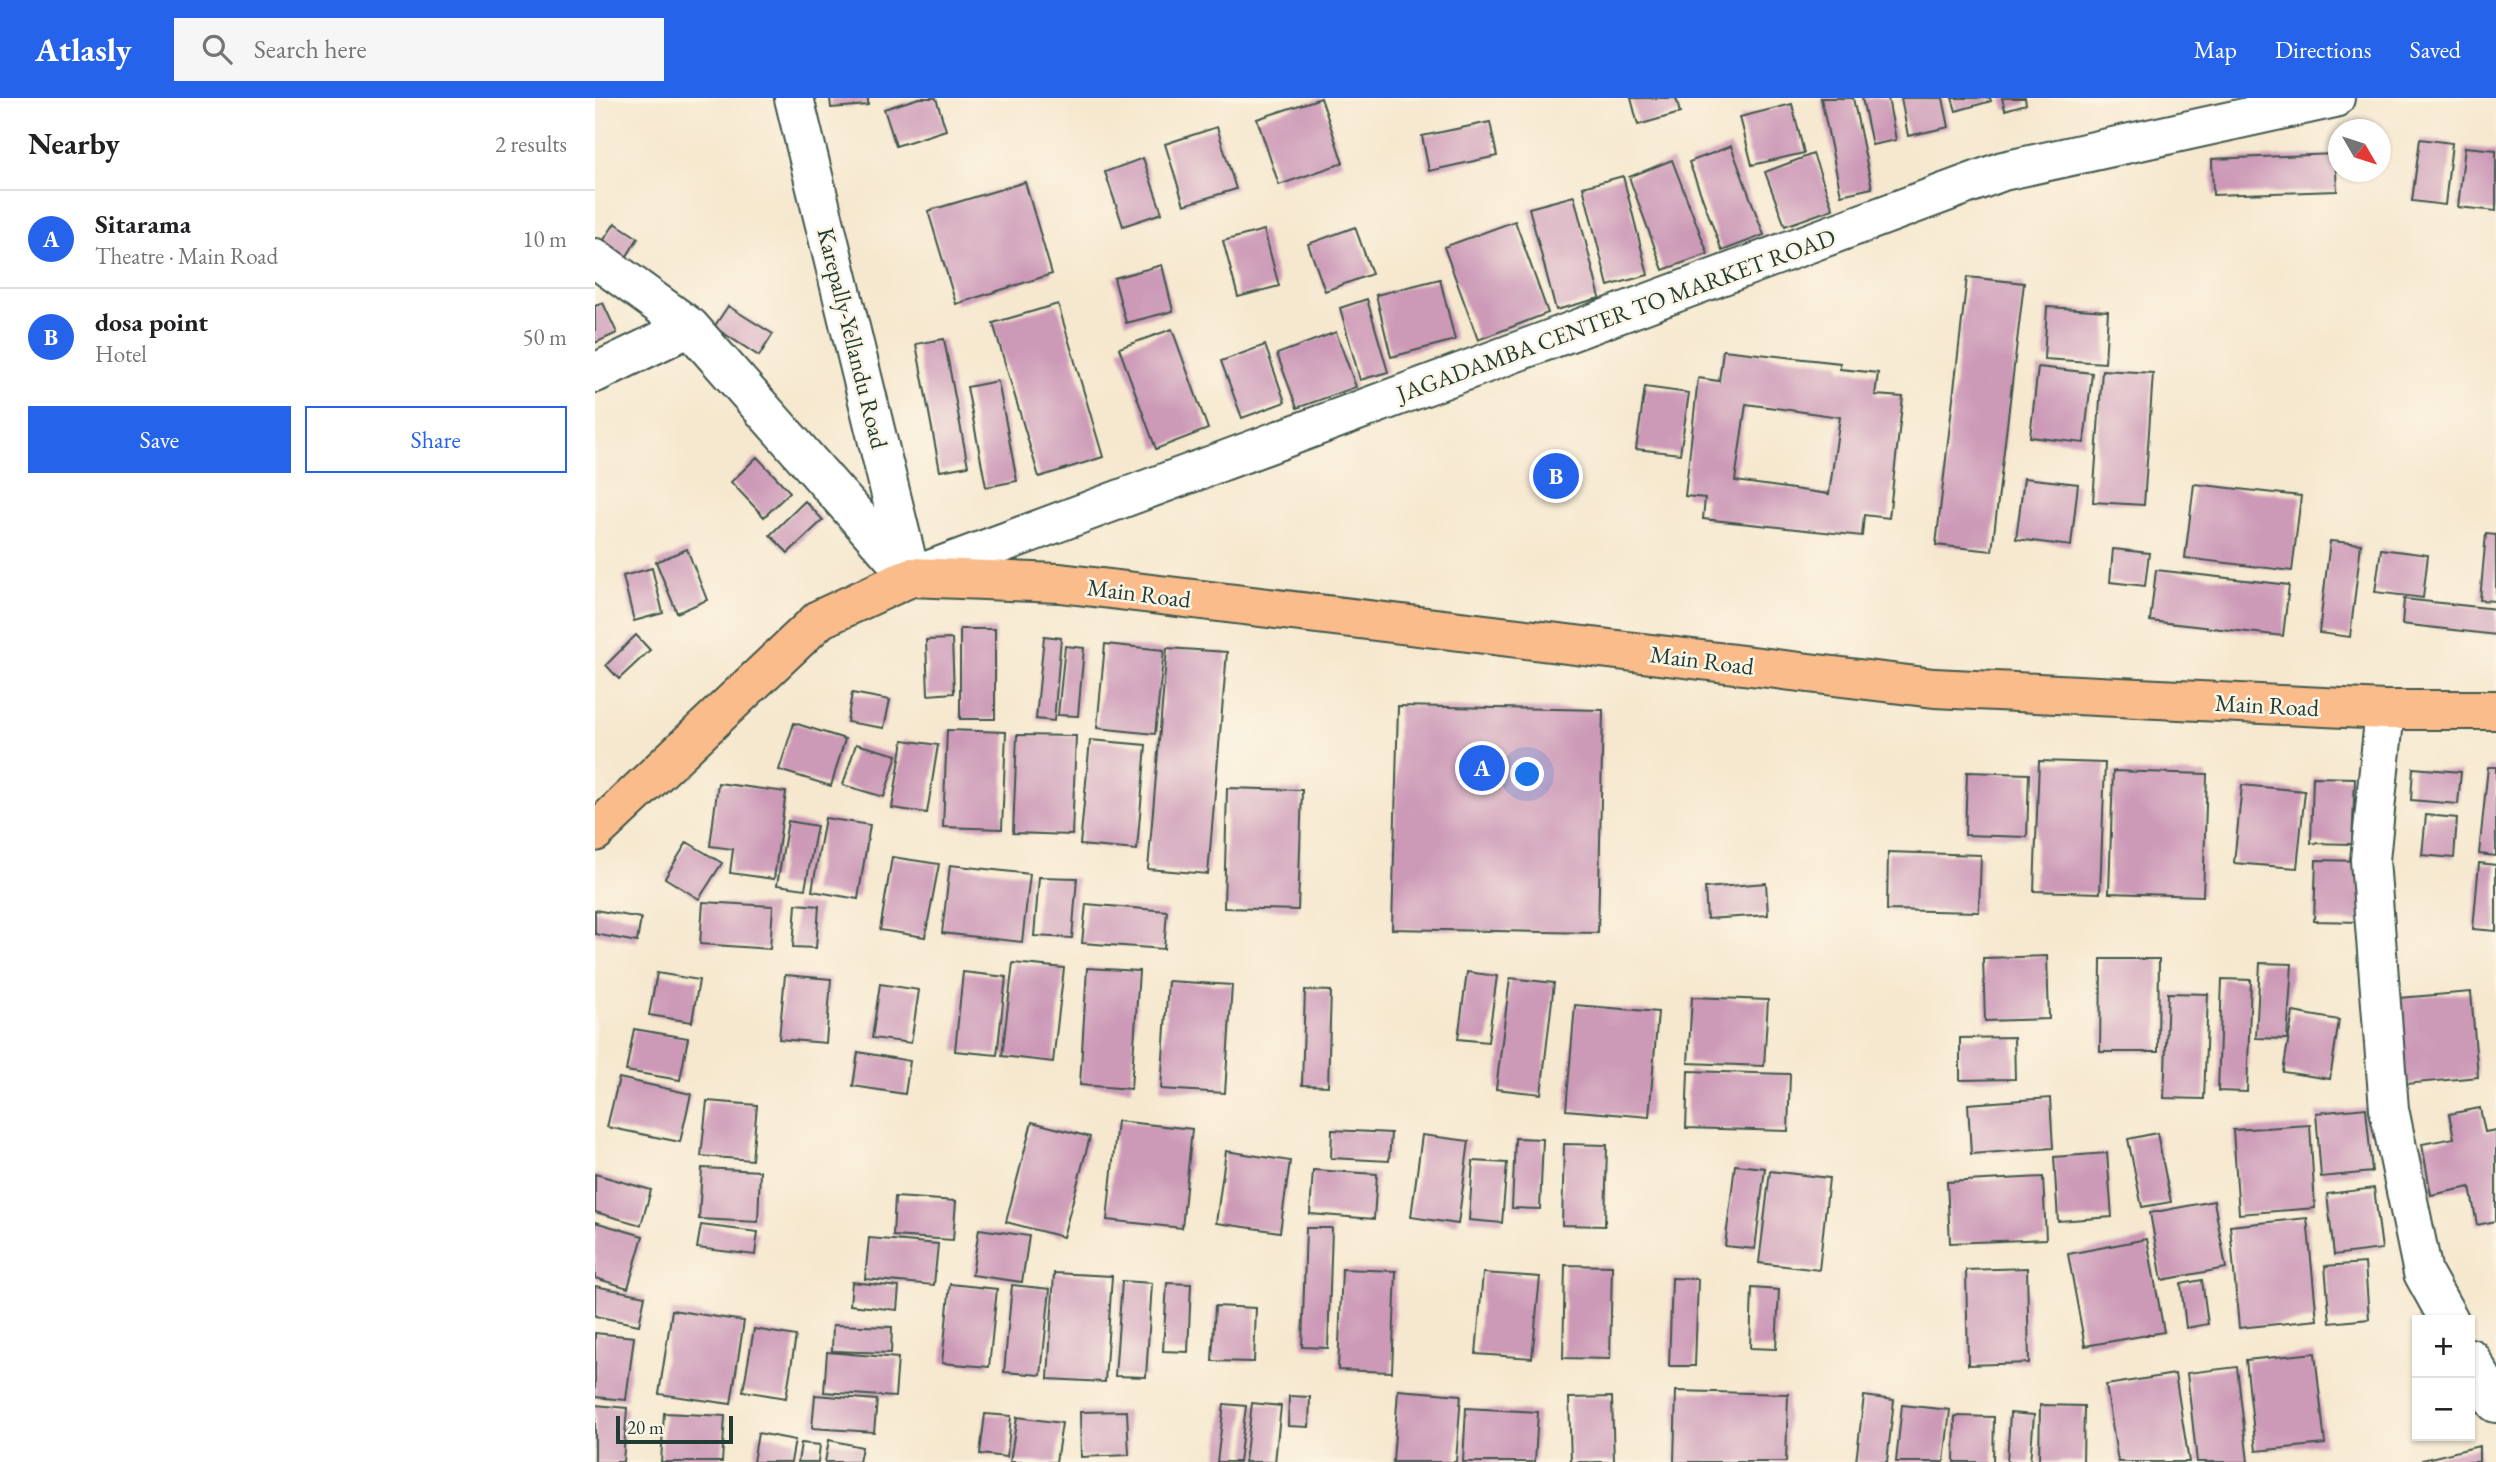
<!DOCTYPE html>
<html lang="en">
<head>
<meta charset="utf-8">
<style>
  body { margin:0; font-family:"EB Garamond",serif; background:#f6f6f6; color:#202124 }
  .controls { position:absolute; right:21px; bottom:21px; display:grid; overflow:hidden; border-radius:0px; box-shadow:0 2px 5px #0004 }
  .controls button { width:63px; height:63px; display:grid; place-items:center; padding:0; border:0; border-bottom:2px solid #e0e0e0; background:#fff; color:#202124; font:35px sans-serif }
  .compass { position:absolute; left:1733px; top:21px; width:63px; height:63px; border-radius:50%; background:#fff; box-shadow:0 2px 5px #0004; rotate:129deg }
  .scale { position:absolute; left:21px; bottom:18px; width:117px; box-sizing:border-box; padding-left:7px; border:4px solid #1f3d34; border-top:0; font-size:19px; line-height:24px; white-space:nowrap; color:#1f3d34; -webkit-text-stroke:5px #fcf5e5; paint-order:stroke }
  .you { position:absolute; left:933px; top:677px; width:24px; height:24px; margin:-18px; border:5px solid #fff; border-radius:50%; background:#1a73e8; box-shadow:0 0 0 10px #1a73e833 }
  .badge { display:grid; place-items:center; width:46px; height:46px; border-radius:50%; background:#2563eb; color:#fff; font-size:23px; font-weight:700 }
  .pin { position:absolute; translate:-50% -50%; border:4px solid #fff; box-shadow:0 2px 7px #0006 }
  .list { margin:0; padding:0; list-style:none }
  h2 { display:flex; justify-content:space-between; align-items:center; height:91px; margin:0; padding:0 28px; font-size:30px }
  h2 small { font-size:23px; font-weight:400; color:#757577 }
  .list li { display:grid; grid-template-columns:46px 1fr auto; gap:21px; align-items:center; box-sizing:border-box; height:98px; padding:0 28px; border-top:2px solid #e0e0e0 }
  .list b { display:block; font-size:26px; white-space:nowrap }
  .list p { margin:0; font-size:23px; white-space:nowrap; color:#757577 }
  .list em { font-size:23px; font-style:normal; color:#757577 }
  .actions { display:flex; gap:14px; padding:21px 28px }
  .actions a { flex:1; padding:16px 0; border:2px solid #2563eb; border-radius:0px; text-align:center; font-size:24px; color:#2563eb }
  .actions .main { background:#2563eb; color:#fff }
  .icon { flex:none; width:38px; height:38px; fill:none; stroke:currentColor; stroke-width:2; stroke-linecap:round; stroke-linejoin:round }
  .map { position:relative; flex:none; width:1901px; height:1364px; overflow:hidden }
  header { display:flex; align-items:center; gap:42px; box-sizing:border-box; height:98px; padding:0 35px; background:#2563eb; color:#fff }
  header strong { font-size:33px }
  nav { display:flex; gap:38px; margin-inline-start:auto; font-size:24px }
  .search { width:490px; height:63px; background:#f6f6f6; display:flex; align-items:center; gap:18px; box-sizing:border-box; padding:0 24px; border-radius:0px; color:#757577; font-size:26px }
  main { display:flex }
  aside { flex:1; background:#fff }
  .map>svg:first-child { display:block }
  .building { fill:#cc99b7; fill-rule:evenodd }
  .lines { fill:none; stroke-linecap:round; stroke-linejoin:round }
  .minor-casing { stroke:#3f574b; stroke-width:42 }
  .highway-casing { stroke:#3f574b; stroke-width:42 }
  .minor { stroke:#fff; stroke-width:38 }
  .highway { stroke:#fabc8b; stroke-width:38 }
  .labels { text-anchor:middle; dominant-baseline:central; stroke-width:5; stroke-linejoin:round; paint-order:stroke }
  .street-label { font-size:24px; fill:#1f3d34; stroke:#fcf5e5 }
</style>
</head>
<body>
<header>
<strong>Atlasly</strong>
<div class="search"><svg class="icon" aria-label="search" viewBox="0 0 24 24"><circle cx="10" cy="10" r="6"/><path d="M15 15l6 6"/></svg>Search here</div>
<nav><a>Map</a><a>Directions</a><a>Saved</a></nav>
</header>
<main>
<aside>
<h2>Nearby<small>2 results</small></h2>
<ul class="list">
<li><span class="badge">A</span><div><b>Sitarama</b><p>Theatre · Main Road</p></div><em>10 m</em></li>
<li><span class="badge">B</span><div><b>dosa point</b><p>Hotel</p></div><em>50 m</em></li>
</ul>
<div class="actions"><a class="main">Save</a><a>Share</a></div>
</aside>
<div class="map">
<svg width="1901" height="1364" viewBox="0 0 1901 1364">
  <rect width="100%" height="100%" fill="#fcf5e5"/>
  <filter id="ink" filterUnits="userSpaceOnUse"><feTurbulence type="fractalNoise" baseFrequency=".0143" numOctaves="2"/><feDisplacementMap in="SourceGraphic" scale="14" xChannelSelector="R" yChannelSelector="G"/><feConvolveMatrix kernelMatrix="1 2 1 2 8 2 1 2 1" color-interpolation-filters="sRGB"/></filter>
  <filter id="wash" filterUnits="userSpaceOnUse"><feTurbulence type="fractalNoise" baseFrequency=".00686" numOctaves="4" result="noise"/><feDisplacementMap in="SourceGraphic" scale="28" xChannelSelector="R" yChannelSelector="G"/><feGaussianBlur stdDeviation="1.57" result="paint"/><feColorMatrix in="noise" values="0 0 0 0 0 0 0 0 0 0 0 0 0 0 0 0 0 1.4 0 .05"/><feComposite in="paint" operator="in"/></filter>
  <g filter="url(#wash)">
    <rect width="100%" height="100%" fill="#f6e8cf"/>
    <g id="blocks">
      <path class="building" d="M235,0H273V7L236,10Z
        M324,0H341L351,32L301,48L289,11Z
        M726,0L748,65L684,87L662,21Z
        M1036,0H1081L1085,15L1043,27Z
        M1226,0H1258L1277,90L1246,97Z
        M1267,0H1293L1301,42L1277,47Z
        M1306,0H1348L1354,29L1313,38Z
        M1357,0H1395L1396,3L1361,13Z
        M1407,0H1430L1431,6L1410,12Z
        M1197,6L1209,55L1157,67L1145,19Z
        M895,24L902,58L834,73L827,38Z
        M622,29L641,91L589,107L570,46Z
        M1825,41L1857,45L1850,107L1817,103Z
        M1136,48L1169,137L1127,153L1094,64Z
        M1870,49L1901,52V113L1863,109Z
        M1218,56L1238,111L1190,128L1170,74Z
        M1740,56L1742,93L1618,97L1617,61Z
        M548,60L567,115L528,128L510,74Z
        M1077,62L1113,156L1068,172L1034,79Z
        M1028,78L1053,177L1013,188L988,89Z
        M430,84L457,176L361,206L333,113Z
        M979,98L1005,200L961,212L934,110Z
        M920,123L953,215L883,242L849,149Z
        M20,125L43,140L29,163L5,148Z
        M760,129L777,176L730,193L713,146Z
        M669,132L684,188L643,199L628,143Z
        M567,167L578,213L531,225L519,180Z
        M1372,179L1429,185L1397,453L1341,447Z
        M845,181L860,242L796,259L781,197Z
        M772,201L793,274L765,282L745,210Z
        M8,205L22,235L0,245V208Z
        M463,206L508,359L444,379L398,225Z
        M133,208L178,236L164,258L119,229Z
        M1452,209L1513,213L1510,265L1449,261Z
        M577,231L613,331L561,351L524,250Z
        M741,234L761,289L702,310L682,256Z
        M349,241L373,368L345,373L321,246Z
        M670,247L690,304L647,320L626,263Z
        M1128,252L1245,265V271L1283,275L1280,297L1308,299L1294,420L1269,417L1267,438L1108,421L1110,400L1090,398L1103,280L1124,283ZM1151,306L1245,319L1234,396L1140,383Z
        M1443,269L1497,275L1489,345L1435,339Z
        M1507,272L1558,275L1549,407L1498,404Z
        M403,283L422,383L391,389L372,289Z
        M1050,289L1094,295L1085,356L1041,351Z
        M162,359L195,394L169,419L136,384Z
        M1429,380L1483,386L1476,448L1421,441Z
        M1599,386L1706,398L1697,473L1590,460Z
        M210,403L228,422L193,455L175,437Z
        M1891,436L1901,437V503L1885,502Z
        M1735,443L1766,446L1755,539L1724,535Z
        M92,451L112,502L82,515L61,464Z
        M1518,451L1554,455L1550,488L1515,484Z
        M1786,451L1833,457L1828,500L1780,494Z
        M57,470L68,515L39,523L28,478Z
        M1561,472L1694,487L1688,538L1555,523Z
        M1809,501L1901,511V537L1807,526Z
        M365,531H400V621H365Z
        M41,537L55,552L24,581L11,567Z
        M449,538L466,540L459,623L441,621Z
        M357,541L359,595L333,597L331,542Z
        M510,546L569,552L560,636L502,630Z
        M470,548L489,550L483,618L463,617Z
        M572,550L632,554L613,776L553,771Z
        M257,595L295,602L289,630L252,624Z
        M803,608L1008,612L1003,835L797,831Z
        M199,625L250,641L236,688L184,672Z
        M352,632L411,634L407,731L348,729Z
        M422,637L481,638L477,737L418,735Z
        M308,642L343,647L332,715L297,710Z
        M495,642L551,647L542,752L485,747Z
        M261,646L302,657L289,699L248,687Z
        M1444,663L1510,665L1505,795L1439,793Z
        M1893,669H1901V758L1884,756Z
        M1818,670L1866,674L1863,706L1816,702Z
        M1518,673L1612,676L1608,798L1514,795Z
        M1372,674L1434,676L1432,739L1370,737Z
        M1718,679L1760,680L1757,746L1716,745Z
        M123,685L191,694L179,781L135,775L138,751L115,748Z
        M1647,687L1710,693L1702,770L1639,765Z
        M632,690L707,692L703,812L629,810Z
        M1831,717L1862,720L1859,760L1827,757Z
        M230,720L275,727L263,801L217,793Z
        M193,723L222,728L210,791L182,787Z
        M92,744L127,765L104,801L70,780Z
        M1293,754L1386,757L1384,814L1292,812Z
        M297,759L344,766L330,839L285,832Z
        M1721,762L1769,763L1767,824L1719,823Z
        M1884,765L1901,767V833L1878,831Z
        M355,767L435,776L427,844L347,835Z
        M444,779L482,780L477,840L439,838Z
        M1171,785L1173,817L1112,821L1110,790Z
        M108,804L178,808L175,851L105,846Z
        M201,806L224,808L221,850L198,849Z
        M491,806L572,813L569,851L487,845Z
        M0,812L46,820L42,844L0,836Z
        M1452,858L1454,921L1390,923L1388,860Z
        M1506,861H1564L1563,954H1505Z
        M418,865L469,870L458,964L407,958Z
        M1665,865L1697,866L1692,941L1661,940Z
        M492,870L544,873L536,991L485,987Z
        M368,874L411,879L402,957L360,953Z
        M872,874L902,878L893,944L863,941Z
        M62,875L104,882L97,924L54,917Z
        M190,877L236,881L231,945L184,941Z
        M915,880L959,885L946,996L901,991Z
        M1627,881L1656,882L1652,994L1623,993Z
        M573,883L637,887L630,995L566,991Z
        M285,886L324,892L316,945L277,940Z
        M710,892L736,893L733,988L707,987Z
        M1876,894L1883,979L1811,986L1804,900Z
        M1573,895L1613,896L1609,1001L1569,1000Z
        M1097,899L1173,902L1169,968L1093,965Z
        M980,907L1063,914L1054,1019L971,1012Z
        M1698,914L1744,922L1735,981L1688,974Z
        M39,931L93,940L85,982L31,973Z
        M1419,939L1420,981L1365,982V940Z
        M263,954L315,963L310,996L258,988Z
        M1093,973L1195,976L1193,1033L1091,1030Z
        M24,980L96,996L85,1044L12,1029Z
        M1455,1000L1458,1050L1376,1056L1373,1006Z
        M112,1003L162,1007L157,1062L106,1058Z
        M1771,1010L1777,1074L1726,1079L1721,1015Z
        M1885,1010L1890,1034L1901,1032V1123L1882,1127L1875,1089L1836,1097L1827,1046L1859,1040L1854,1016Z
        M522,1023L597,1031L587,1130L512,1122Z
        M437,1024L495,1039L468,1139L411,1124Z
        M1715,1027L1720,1110L1644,1116L1638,1032Z
        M737,1032L796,1035L794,1063L736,1060Z
        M1562,1035L1576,1104L1547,1109L1533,1041Z
        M827,1037L874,1043L863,1126L816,1119Z
        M920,1040L948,1041L945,1111L917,1110Z
        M969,1046L1012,1047L1010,1128L967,1127Z
        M631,1053L695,1063L685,1134L621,1125Z
        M1512,1055L1517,1119L1463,1123L1459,1059Z
        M878,1063L912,1065L907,1125L874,1122Z
        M1140,1067L1170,1070L1160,1151L1130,1148Z
        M107,1070L165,1073L163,1124L104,1121Z
        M718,1072L782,1076L779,1121L715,1116Z
        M1175,1073L1234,1080L1224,1172L1164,1165Z
        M0,1076L56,1092L46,1127L0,1114Z
        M1448,1079L1451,1141L1355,1145L1352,1084Z
        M1779,1090L1787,1151L1739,1157L1732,1096Z
        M300,1099L361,1103L358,1142L298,1138Z
        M1619,1103L1631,1170L1567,1182L1555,1115Z
        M1712,1120L1722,1222L1644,1230L1635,1128Z
        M0,1124L48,1138L33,1190L0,1180Z
        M106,1127L163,1134L160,1157L102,1150Z
        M711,1130H737L733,1250L707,1249Z
        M384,1131L434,1138L427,1184L377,1177Z
        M274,1140L343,1146L339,1187L270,1181Z
        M1552,1141L1569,1234L1490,1248L1473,1156Z
        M1770,1165L1774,1221L1735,1225L1730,1168Z
        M970,1167L1017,1168L1015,1261L968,1260Z
        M1432,1170L1434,1265L1373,1267L1371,1172Z
        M747,1171L801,1173L797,1274L743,1272Z
        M459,1175L517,1178L510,1284L453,1281Z
        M888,1175L945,1179L937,1260L881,1256Z
        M1077,1180L1103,1181L1100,1268H1074Z
        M1607,1182L1613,1226L1591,1230L1586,1186Z
        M527,1183L557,1185L551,1279L520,1278Z
        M257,1184L304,1189L302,1212L255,1207Z
        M572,1185L596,1186L593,1254L568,1253Z
        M355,1186L402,1191L394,1269L347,1265Z
        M417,1187L455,1191L446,1277L409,1274Z
        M0,1188L50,1198L44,1227L0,1218Z
        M1157,1190L1184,1192L1181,1251L1155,1250Z
        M620,1208L661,1210L659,1264L617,1263Z
        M77,1212L149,1223L136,1306L64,1296Z
        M238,1227L297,1229L296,1255L237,1253Z
        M159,1231L201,1238L191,1300L148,1293Z
        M0,1235L39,1239L31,1302L0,1299Z
        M232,1254L303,1260L300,1299L229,1294Z
        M1720,1255L1730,1346L1661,1353L1651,1262Z
        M1642,1269L1653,1364H1602L1592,1275Z
        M1580,1276L1594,1364H1523L1511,1287Z
        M803,1292L866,1297L861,1364H798Z
        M1081,1293L1193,1296L1191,1364H1079Z
        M220,1297L282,1302L279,1334L217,1330Z
        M694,1298L715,1299L714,1329L693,1328Z
        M1269,1298L1299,1302L1292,1364H1261Z
        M1017,1299L1019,1364H976L974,1300Z
        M657,1305L686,1308L680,1364H650Z
        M629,1306L651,1308L644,1364H622Z
        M0,1307L32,1310L28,1364H0Z
        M1307,1307L1355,1312L1349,1364H1301Z
        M1445,1307L1489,1308L1488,1364H1444Z
        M871,1310L943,1314L940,1364H868Z
        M532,1313L534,1357L486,1359L485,1314Z
        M69,1315L130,1318L127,1364H66Z
        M1415,1315L1439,1317L1435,1364H1412Z
        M390,1316L416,1318L412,1359L385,1356Z
        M1360,1318L1399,1319L1398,1364H1359Z
        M422,1319L467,1325L461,1364H415Z
        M163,1335L200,1342L196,1364H158Z
        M234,1342L267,1349L264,1364H230Z
        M206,1345L225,1347L223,1364H203Z
        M1884,1348V1364H1827V1362Z"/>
    </g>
  </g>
  <g filter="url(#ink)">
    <use href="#blocks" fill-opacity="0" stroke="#3f574b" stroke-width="2"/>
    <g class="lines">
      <defs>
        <path id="minor" d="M199,0L316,479
          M0,160L95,229
          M0,275L95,229L312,475
          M316,479L1408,73L1740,0
          M1790,612L1775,762L1794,1011L1828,1175L1854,1222
          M1875,1260L1901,1305"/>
        <path id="highway" d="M0,734L225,521L316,479L465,485L1339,590L1790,612H1901"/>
      </defs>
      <use href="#minor" class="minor-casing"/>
      <use href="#highway" class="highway-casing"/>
      <use href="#minor" class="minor"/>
      <use href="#highway" class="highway"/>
    </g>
  </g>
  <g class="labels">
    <g class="street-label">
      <text transform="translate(1021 217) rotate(-20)">JAGADAMBA CENTER TO MARKET ROAD</text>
      <text transform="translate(258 240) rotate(76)">Karepally-Yellandu Road</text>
      <text transform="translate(544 495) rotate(7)">Main Road</text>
      <text transform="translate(1107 562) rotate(7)">Main Road</text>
      <text transform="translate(1672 607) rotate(3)">Main Road</text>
    </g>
  </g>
</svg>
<div class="controls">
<button>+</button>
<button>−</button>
</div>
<svg class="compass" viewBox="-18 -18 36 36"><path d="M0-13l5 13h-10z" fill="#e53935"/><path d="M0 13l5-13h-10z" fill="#757577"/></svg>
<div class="scale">20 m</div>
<div class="you"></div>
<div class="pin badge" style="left:887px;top:670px">A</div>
<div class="pin badge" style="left:961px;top:378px">B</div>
</div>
</main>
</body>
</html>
